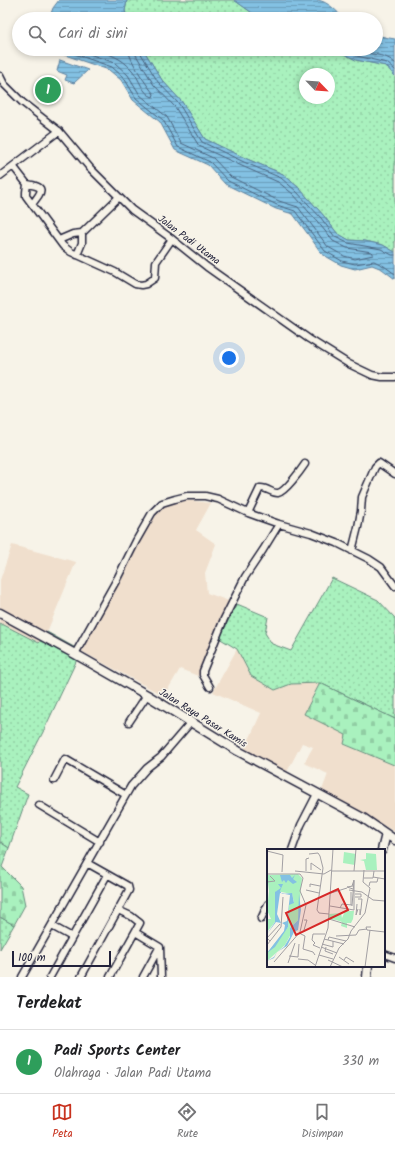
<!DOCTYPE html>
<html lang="id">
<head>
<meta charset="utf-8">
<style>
  body { margin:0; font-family:Kalam,sans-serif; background:#f6f6f6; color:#202124 }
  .compass { position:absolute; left:299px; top:68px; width:36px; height:36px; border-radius:50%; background:#fff; box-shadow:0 2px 6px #0003; rotate:115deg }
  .scale { position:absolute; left:12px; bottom:10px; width:99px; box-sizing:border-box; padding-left:4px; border:2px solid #22223b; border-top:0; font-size:11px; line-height:14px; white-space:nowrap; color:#22223b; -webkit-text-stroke:3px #f7f3e8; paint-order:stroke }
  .you { position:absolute; left:229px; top:358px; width:14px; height:14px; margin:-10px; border:3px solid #fff; border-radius:50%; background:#1a73e8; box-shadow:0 0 0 6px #1a73e833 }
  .badge { display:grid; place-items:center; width:26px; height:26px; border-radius:50%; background:#c8321e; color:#fff; font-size:13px; font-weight:700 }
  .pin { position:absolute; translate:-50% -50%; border:2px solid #fff; box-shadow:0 1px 4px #0006 }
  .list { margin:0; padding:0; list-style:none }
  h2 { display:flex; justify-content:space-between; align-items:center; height:52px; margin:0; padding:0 16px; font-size:17px }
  h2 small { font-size:13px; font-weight:400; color:#757577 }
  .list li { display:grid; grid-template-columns:26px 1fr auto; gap:12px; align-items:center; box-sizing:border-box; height:64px; padding:0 16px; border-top:1px solid #e0e0e0 }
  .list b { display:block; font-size:15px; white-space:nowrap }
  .list p { margin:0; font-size:13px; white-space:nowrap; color:#757577 }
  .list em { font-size:13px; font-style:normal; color:#757577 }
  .icon { flex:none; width:22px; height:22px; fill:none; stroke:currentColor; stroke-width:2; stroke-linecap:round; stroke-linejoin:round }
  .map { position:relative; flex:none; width:395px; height:977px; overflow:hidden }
  .search { position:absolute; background:#fff; box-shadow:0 2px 6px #0003; left:12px; right:12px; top:12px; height:44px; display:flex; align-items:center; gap:10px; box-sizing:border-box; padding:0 14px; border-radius:22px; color:#757577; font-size:15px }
  .sheet { height:116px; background:#fff }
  nav { display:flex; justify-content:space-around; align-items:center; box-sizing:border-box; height:56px; border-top:1px solid #e0e0e0; background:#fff; font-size:11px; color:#757577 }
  nav a { display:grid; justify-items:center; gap:2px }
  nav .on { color:#c8321e }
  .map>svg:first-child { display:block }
  .built { fill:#f0dfcd }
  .grass { fill:url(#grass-dots); stroke:#668a7c; fill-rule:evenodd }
  .cemetery { fill:url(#cemetery-stones); stroke:#668a7c }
  .water { fill:url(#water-rules); stroke:#5c81a0 }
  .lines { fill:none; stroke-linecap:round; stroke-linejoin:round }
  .shore { stroke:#49627e; stroke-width:1 }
  .street-casing { stroke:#22223b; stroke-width:9 }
  .secondary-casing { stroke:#22223b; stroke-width:11 }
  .street { stroke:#f7f3e8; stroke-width:6 }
  .secondary { stroke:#f7f3e8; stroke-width:8 }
  .labels { text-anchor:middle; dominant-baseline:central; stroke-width:3; stroke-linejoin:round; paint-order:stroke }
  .street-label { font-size:10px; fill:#22223b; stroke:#f7f3e8 }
  .inset-road { fill:none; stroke:#a29fa3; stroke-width:1 }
  .view { fill:#d62828; fill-opacity:0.15; stroke:#d62828; stroke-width:2 }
  .inset-edge { fill:none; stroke:#22223b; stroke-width:2 }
</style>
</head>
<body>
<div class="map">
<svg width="395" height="977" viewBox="0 0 395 977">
  <defs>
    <pattern id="grass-dots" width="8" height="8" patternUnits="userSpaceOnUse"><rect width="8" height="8" fill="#a9f1be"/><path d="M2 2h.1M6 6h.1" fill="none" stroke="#91cea4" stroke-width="1.8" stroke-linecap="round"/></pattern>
    <pattern id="cemetery-stones" width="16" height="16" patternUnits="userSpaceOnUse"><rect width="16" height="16" fill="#a9f1be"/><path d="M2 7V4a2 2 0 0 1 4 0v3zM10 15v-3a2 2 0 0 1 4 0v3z" fill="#91cea4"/></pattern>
    <pattern id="water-rules" width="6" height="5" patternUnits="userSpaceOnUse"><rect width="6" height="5" fill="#83c1e3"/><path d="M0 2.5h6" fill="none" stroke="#6b9cb9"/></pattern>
  </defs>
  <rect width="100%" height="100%" fill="#f7f3e8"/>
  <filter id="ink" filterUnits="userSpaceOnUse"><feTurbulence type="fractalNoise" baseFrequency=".025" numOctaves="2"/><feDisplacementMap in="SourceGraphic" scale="8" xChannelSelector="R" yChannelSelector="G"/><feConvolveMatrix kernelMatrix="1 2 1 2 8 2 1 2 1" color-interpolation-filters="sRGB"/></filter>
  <g filter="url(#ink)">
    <path class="built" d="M166,498L211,503L196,530L216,544L205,573L207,593L237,604L198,676L180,669L164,696L81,651L125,563L144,535Z
      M12,545L76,562L47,632L40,643L0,623V580Z
      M237,649L251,676L275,690L290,684L320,683L305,714L347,735L344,744L394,764L395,763V832L322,790L328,774L304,763L313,747L302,743L287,772L244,751L261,713L213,692Z"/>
    <path class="grass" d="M127,0H234L258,17L264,19H128L125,11Z
      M143,49H334L356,60L386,66L395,76V252L383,245L365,241L349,240L337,233L324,216L299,188L283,174L247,159L205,139L182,102L162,80ZM305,74H329V98H305Z
      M332,578L378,600L395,618V719L320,683L291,684L275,690L251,676L237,649L219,638L237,604L268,617L265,633L272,644L291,651Z
      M0,623L39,643L47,632L81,651L43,732L15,787L28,794L9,848L0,842Z
      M0,917L14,925L0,949Z"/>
    <path class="cemetery" d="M320,683L395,719V763L394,765L344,744L346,735L304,714Z
      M0,842L9,848L2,867L21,886L25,905L14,925L0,917Z"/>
    <path class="water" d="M59,0H127L125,11L128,19H49L53,8Z
      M234,0H318C328,2 337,11 344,19H264L258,17Z
      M376,35L389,38L395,39V76L386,66L356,60L334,49H376Z
      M54,49H143L162,80L182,102L205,139L247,159L283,174L299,188L324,216L337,233L349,240L365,241L383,245L395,252V279L382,269L372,265L355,269L341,265L322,254L310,237L293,214L276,209L225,184L208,165L175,150L160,122L133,100L121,80L109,70L59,53Z
      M60,60L88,70L74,83L65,80L67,75L57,71Z"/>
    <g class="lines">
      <path class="shore" d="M60,49L112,67L124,78L136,98L163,120L178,147L210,162L228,181L277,205L295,211L325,251L342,261L355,264L374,261L384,266L395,274
        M75,49L115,63L128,75L140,95L167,117L181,143L213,158L231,177L279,201L298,207L317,232L328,247L344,256L355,259L373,255V253L372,252L347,248L333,241L317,221L293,194L278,182L244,167L199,146L175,107L154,85L136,55L134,49
        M93,49C109,54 121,57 132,70C140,79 142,94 153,97L154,94C147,86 129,60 128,49
        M139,49L140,52L158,82L179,104L202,142L246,163L281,178L296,191L321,218L335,237L348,243L381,249L392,255H395
        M343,49L357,56L387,63L395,70
        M353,49C366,56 385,52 395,63"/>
      <defs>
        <path id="street" d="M0,76L4,84L22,102L59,131L90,168L132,210L172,239L207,267L309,339L349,364L372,375L382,377H395
          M13,166L27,184L26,192V196L63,246L71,252L115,272L135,284L141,285L146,284L155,278L156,262L172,239
          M0,176L59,131
          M27,184C45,187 43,190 33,203
          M82,233L119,197
          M59,240L73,234L82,233V243L77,255
          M248,513L260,488C267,487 272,494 278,493C285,492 301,470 305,464
          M352,551L358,527L361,511L362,497L375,467L379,463L395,474
          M75,654L117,579L136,541L152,513L162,503L175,499L187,496H205L218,499L248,513L279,524L311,533L337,543L369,559L381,567L395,586
          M210,687L203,675V671L224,619L245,577L263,550L279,524
          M129,722L147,695
          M54,780L65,759L126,795
          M39,805L100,842
          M292,850L301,825L317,794
          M261,919L268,904
          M52,926L72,937
          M135,932L160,947L161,977
          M384,954L395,958
          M22,977L131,786L147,768L161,757L191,722
          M50,977L107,875
          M81,977L129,890L128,886L87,863
          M110,977L140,923L131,916L118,910
          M143,977L159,948"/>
        <path id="secondary" d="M0,613L75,654L147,695L238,751L363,818L395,840
          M382,850L386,834
          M367,977L368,966"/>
      </defs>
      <use href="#street" class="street-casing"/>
      <use href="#secondary" class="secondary-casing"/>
      <use href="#street" class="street"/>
      <use href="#secondary" class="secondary"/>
    </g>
  </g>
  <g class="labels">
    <g class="street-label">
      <text transform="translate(189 240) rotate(37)">Jalan Padi Utama</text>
      <text transform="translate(203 718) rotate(32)">Jalan Raya Pasar Kamis</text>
    </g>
  </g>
  <g transform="translate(267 849)">
    <rect width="118" height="118" fill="#f7f3e8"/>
    <path d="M77,3L89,5L88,16L76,14ZM99,4L109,5L110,21H99L97,12L93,11L99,10ZM31,25L35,29L31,71L23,79L24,85L18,96L0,112V104L21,78L22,55L27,53L25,45L9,42L8,73L0,83V70H4L0,61L2,42L0,26ZM78,62H87L86,70L84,74H80V79L74,77L75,73L69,71L62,70V65L74,64L75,69Z" fill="#a9f1be"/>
    <path d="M13,26H23L25,29L28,26L26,30L30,33L26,35L21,31L19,34L17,31L15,33ZM11,35H16L13,42L15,45L25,44L27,54L22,56L21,78L8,98L0,104L17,82L18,76L15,74L20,72L23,46L13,44L10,65L14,74L9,73L0,85L8,73V43L14,39ZM32,45L34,61L31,81L27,83L20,97L10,103L7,109L0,112L7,108L10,103L17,98L23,88V79L31,71Z" fill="#83c1e3"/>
    <path class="inset-road" d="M0,2L16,6L15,23M42,5L51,4L53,7L56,19L50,61L52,64L62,65M44,21V14L54,21M97,21L96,33L103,39L98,64M28,22L57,25L64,21M39,22V10L42,9M64,22H118M87,22L89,0M0,25H33L36,29L33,42L39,56L33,83L7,113M106,28L118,30M97,29H106L107,22M0,33L8,32L3,27M85,37L87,31L85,57M86,37L80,38L86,40M102,37L103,33H110L111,29M43,38V35L53,37M39,41L52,44M82,41L95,43L106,51L118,52M64,44L80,39M88,45H94V48H88M91,50H95L94,60M90,55L89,66L91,60M84,56V43M63,57L87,61V32M73,59L75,55L85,56M93,60V66L94,60M62,70L88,78M37,71H40L37,81M104,78H99L100,81L118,83M32,84L38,87L36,100L46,103L48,106M69,87L89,86L92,81L100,80M57,90L77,95M61,91L62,88L79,92M3,92L0,89L13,75M55,95L66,98V92M0,96L14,78L16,48M54,98L70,104M59,98L58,102L66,105M53,99L46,96L48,94L45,91L46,85H58M52,106L66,110M22,107L31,108L32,95M72,108L82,115M31,110L41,111L48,116M61,111L76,118M77,111L79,108L87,113M21,114L28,94M48,118L61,79L66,0M63,118L72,99L81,90L84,82L98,64M98,118L103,81"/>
    <path class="view" d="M71,40L81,61L29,86L19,64Z"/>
    <rect width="118" height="118" class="inset-edge"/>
  </g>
</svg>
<svg class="compass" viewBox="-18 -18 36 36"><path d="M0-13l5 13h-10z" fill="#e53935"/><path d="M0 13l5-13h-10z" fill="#757577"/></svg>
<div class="scale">100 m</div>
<div class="you"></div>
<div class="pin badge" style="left:48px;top:90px;background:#2e9e5b">1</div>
<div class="search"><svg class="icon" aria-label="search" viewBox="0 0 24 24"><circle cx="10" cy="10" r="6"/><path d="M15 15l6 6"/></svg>Cari di sini</div>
</div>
<section class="sheet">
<h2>Terdekat<small></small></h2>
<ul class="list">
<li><span class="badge" style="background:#2e9e5b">1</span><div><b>Padi Sports Center</b><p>Olahraga · Jalan Padi Utama</p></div><em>330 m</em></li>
</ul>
</section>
<nav>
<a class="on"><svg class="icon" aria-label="map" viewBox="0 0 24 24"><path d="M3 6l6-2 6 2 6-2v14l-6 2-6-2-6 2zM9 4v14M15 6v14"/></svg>Peta</a>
<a><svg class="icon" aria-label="directions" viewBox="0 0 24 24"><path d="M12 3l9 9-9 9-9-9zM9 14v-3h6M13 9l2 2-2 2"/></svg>Rute</a>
<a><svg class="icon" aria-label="saved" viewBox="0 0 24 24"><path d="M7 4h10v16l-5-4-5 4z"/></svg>Disimpan</a>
</nav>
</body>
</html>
